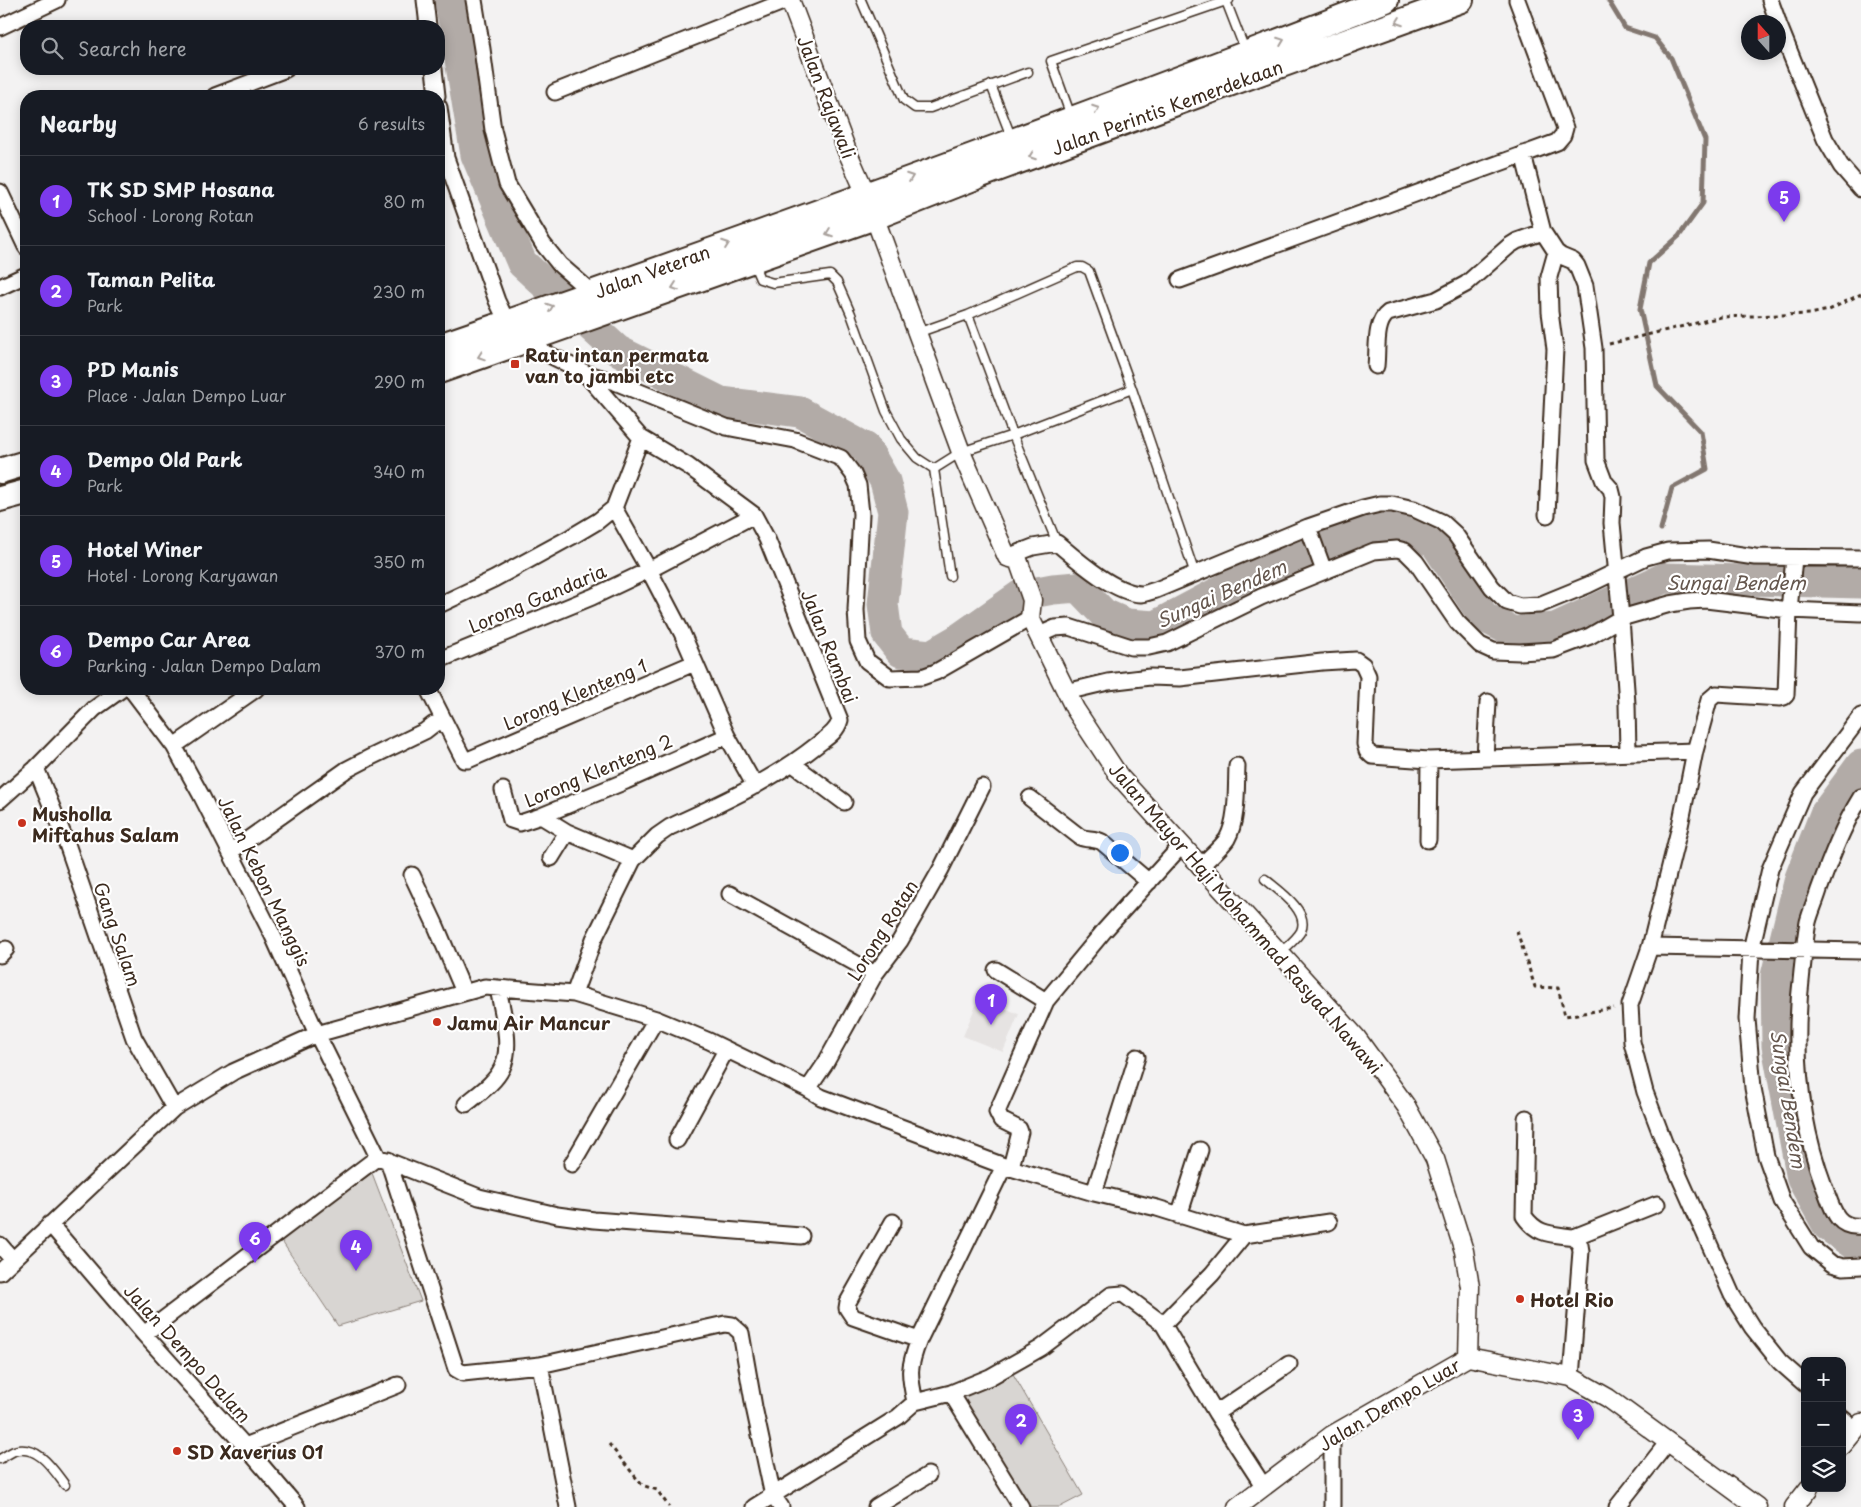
<!DOCTYPE html>
<html lang="en">
<head>
<meta charset="utf-8">
<style>
  body { margin:0; font-family:"Playpen Sans",sans-serif; background:#242831; color:#f1f3f6 }
  .controls { position:absolute; right:15px; bottom:15px; display:grid; overflow:hidden; border-radius:10px; box-shadow:0 2px 12px #0003 }
  .controls button { width:45px; height:45px; display:grid; place-items:center; padding:0; border:0; border-bottom:1px solid #363941; background:#171b24; color:#f1f3f6; font:25px sans-serif }
  .compass { position:absolute; left:1741px; top:15px; width:45px; height:45px; border-radius:50%; background:#171b24; box-shadow:0 2px 12px #0003; rotate:339deg }
  .you { position:absolute; left:1119px; top:852px; width:18px; height:18px; margin:-12px; border:4px solid #fff; border-radius:50%; background:#1a73e8; box-shadow:0 0 0 8px #1a73e833 }
  .badge { display:grid; place-items:center; width:32px; height:32px; border-radius:50%; background:#7c3aed; color:#fff; font-size:16px; font-weight:700 }
  .pin { position:absolute; translate:-50% -41px; filter:drop-shadow(0 1px 2px #0008) }
  .pin::after { content:''; position:absolute; top:26px; width:18px; height:15px; background:inherit; clip-path:polygon(0 0,100% 0,50% 100%) }
  .list { margin:0; padding:0; list-style:none }
  h2 { display:flex; justify-content:space-between; align-items:center; height:65px; margin:0; padding:0 20px; font-size:21px }
  h2 small { font-size:16px; font-weight:400; color:#9ea1a6 }
  .list li { display:grid; grid-template-columns:32px 1fr auto; gap:15px; align-items:center; box-sizing:border-box; height:90px; padding:0 20px; border-top:1px solid #363941 }
  .list b { display:block; font-size:19px; white-space:nowrap }
  .list p { margin:0; font-size:16px; white-space:nowrap; color:#9ea1a6 }
  .list em { font-size:16px; font-style:normal; color:#9ea1a6 }
  .icon { flex:none; width:28px; height:28px; fill:none; stroke:currentColor; stroke-width:2; stroke-linecap:round; stroke-linejoin:round }
  .map { position:relative; flex:none; width:1861px; height:1507px; overflow:hidden }
  .search { position:absolute; background:#171b24; box-shadow:0 2px 12px #0003; left:20px; top:20px; width:425px; height:55px; display:flex; align-items:center; gap:12px; box-sizing:border-box; padding:0 18px; border-radius:20px; color:#9ea1a6; font-size:19px }
  .panel { position:absolute; background:#171b24; box-shadow:0 2px 12px #0003; left:20px; top:90px; width:425px; height:605px; border-radius:20px }
  .map>svg:first-child { display:block }
  .built { fill:#e6e3e2 }
  .park { fill:#d8d5d2; stroke:#8a8078 }
  .lines { fill:none; stroke-linecap:round; stroke-linejoin:round }
  .stream { stroke:#827770; stroke-width:5 }
  .river { stroke:#b2aba7; stroke-width:31 }
  .service-casing { stroke:#3b2a1e; stroke-width:11 }
  .minor-casing { stroke:#3b2a1e; stroke-width:19 }
  .tertiary-casing { stroke:#3b2a1e; stroke-width:21 }
  .trunk-casing { stroke:#3b2a1e; stroke-width:28 }
  .path { stroke:#3b2a1e; stroke-width:3; stroke-dasharray:4 4; stroke-linecap:butt }
  .service { stroke:#fff; stroke-width:8 }
  .minor { stroke:#fff; stroke-width:15 }
  .tertiary { stroke:#fff; stroke-width:18 }
  .trunk { stroke:#fff; stroke-width:24 }
  .oneway { stroke:#a79f9a }
  .poi-dot { fill:#c8321e; stroke:#fff; stroke-width:2 }
  .labels { text-anchor:middle; dominant-baseline:central; stroke-width:4.5; stroke-linejoin:round; paint-order:stroke }
  .street-label { font-size:18px; fill:#3b2a1e; stroke:#fff }
  .poi-label { font-size:18px; font-weight:bold; fill:#3b2a1e; stroke:#fff; text-anchor:start }
  .water-label { font-size:19px; font-style:italic; fill:#65574e; stroke:#fff }
</style>
</head>
<body>
<div class="map">
<svg width="1861" height="1507" viewBox="0 0 1861 1507">
  <rect width="100%" height="100%" fill="#f3f2f2"/>
  <filter id="ink" filterUnits="userSpaceOnUse"><feTurbulence type="fractalNoise" baseFrequency=".02" numOctaves="2"/><feDisplacementMap in="SourceGraphic" scale="10" xChannelSelector="R" yChannelSelector="G"/><feConvolveMatrix kernelMatrix="1 2 1 2 8 2 1 2 1" color-interpolation-filters="sRGB"/></filter>
  <g filter="url(#ink)">
    <path class="built" d="M979,998L1019,1014L1003,1052L963,1036Z"/>
    <path class="park" d="M372,1173L421,1301L338,1326L281,1240Z
      M1013,1374L1083,1495L1060,1507H1024L960,1394Z"/>
    <g class="lines">
      <path class="stream" d="M1608,0L1625,28L1655,38L1671,58L1705,140L1703,203L1679,236L1649,263L1640,309L1657,386L1701,432L1707,469L1672,488L1661,529
        M1663,562L1664,578"/>
      <path class="river" d="M450,0L476,155L522,263L617,350L721,402L800,412L866,448L885,481L893,512L883,604L887,634L901,652L931,655L957,640L1021,595L1053,589L1078,587L1104,614L1127,624L1155,626L1230,586L1369,529H1404L1435,543L1484,617L1513,632L1555,628L1664,578L1861,583
        M1861,765L1825,814L1800,878L1776,976L1777,1046L1802,1179L1828,1226L1857,1247L1861,1245"/>
      <defs>
        <path id="service" d="M861,0L904,100L915,108H930L1028,72
          M1226,1L1245,50
          M991,85L1012,139
          M1071,116L1051,61L1229,0
          M758,263L757,272L760,279L773,283L830,275L837,282L851,314L886,411L901,439L917,458L934,469L961,452L1013,435L1132,389L1195,574
          M968,315L1013,435L1057,543
          M917,333L968,315L1077,267H1082L1089,271L1132,389
          M934,469L950,576
          M1265,879C1278,890 1310,911 1301,931C1297,939 1286,947 1279,954
          M0,1459C5,1456 10,1453 14,1451C38,1444 53,1469 65,1485"/>
        <path id="minor" d="M425,0L428,26
          M474,0L482,49L493,130L507,184L543,244L560,265L591,292
          M1770,0L1778,22
          M1778,23L1825,139L1841,166L1861,189
          M0,27L57,0
          M434,69L437,96
          M555,92L788,0
          M215,96L286,69
          M439,107L446,158L497,301L507,322
          M1523,154L1543,232L1556,252L1561,256L1573,261L1577,266L1585,286L1594,348L1596,460L1604,481L1611,489L1613,497L1612,523L1621,618L1627,704L1628,753
          M0,192L26,247
          M1180,280L1557,142L1563,135L1565,128L1517,0
          M0,287L26,275
          M523,342L584,372L641,438L688,466L754,515L767,539L840,720C837,732 826,738 817,745C772,781 721,803 670,827L657,836L633,860L594,939L574,994
          M1376,366C1378,350 1374,323 1388,313L1436,300L1466,284L1509,246L1517,241L1543,232
          M585,373L615,382L726,427L795,440L841,458L853,474L858,485L861,514L856,610L858,641L867,661L890,678L922,677L936,672L1030,618
          M614,508L649,570L682,633L727,736L755,786
          M1547,515L1555,349L1550,312L1549,277L1556,252
          M1308,527L1324,571
          M1007,557L1033,547L1057,543C1076,559 1114,593 1141,594C1145,594 1152,591 1156,590L1308,527L1363,508L1380,504H1392L1414,509L1442,522L1455,534L1492,587L1507,602L1520,606L1539,605L1588,585L1646,557L1668,551L1708,550L1755,557L1861,558
          M1794,558L1789,610L1786,695L1784,697L1780,698L1716,694L1709,700L1695,751L1680,826L1650,947L1630,1005L1632,1042L1645,1092L1664,1142L1732,1295L1752,1327L1780,1362L1805,1384
          M439,605L494,579L571,537L598,521L614,508L641,438
          M1039,635L1055,628L1069,627L1131,647H1149L1167,643L1261,597L1374,551L1397,549L1405,551L1416,562L1457,622L1480,645L1493,651L1520,652L1553,650L1590,636L1621,618L1670,604L1689,601L1706,600L1789,610L1861,613
          M439,660L592,597L649,570L754,515
          M131,689L174,746L201,795L273,936L317,1034L378,1157
          M428,689L464,760H468L694,663
          M1066,692L1108,682L1150,677L1180,678L1322,662L1356,660L1363,665L1368,676L1365,744L1367,751L1372,756L1429,760L1695,751
          M1861,716L1803,793L1770,869L1751,950L1747,1019L1753,1088L1766,1156L1782,1201L1811,1247L1832,1264L1843,1267L1861,1266
          M174,746L256,689
          M1485,758L1488,702
          M793,764L844,802
          M36,768L67,844L134,1038L174,1108
          M503,790L511,820L520,823L541,816L626,781L727,736
          M1861,797C1843,826 1831,857 1819,890C1816,900 1811,911 1808,922C1805,938 1804,954 1802,971C1793,1044 1798,1117 1824,1186C1832,1206 1835,1229 1861,1226
          M1030,798L1080,837C1087,840 1094,838 1102,842L1149,882
          M0,800L36,768L94,709L122,689
          M541,816L567,832L633,860
          M1428,840L1429,760
          M230,852L346,770L371,757L425,731L434,724L444,721
          M551,858L567,832
          M1200,867C1208,858 1220,849 1227,839C1238,820 1236,787 1237,766
          M412,875L436,926L464,992
          M730,894L875,974
          M1650,947L1861,951
          M0,955L6,949
          M996,970L1046,1001
          M808,1089L825,1064L875,974L900,941L941,869L982,787
          M466,1104C478,1094 495,1083 502,1068C513,1047 502,1011 498,988
          M1526,1118L1524,1216C1538,1236 1552,1234 1574,1237L1580,1245L1581,1251L1571,1377
          M677,1140L726,1050
          M388,1160L456,1369L463,1373L540,1365L568,1507
          M572,1164L656,1019
          M1011,1167L1020,1132L1019,1129L1001,1120L997,1112L1046,1001L1104,931L1181,846
          M1094,1193L1137,1057
          M1179,1216L1200,1150
          M893,1222L848,1302L847,1308L853,1317L919,1340
          M50,1224L144,1334L245,1446L297,1507
          M1574,1237L1657,1204
          M0,1245L13,1260
          M0,1272L174,1108L233,1072L317,1034L485,987L574,994L656,1019L709,1041L808,1089L821,1097L1004,1166L1094,1193L1157,1208L1244,1235
          M1163,1324L1212,1274L1244,1235L1329,1222
          M144,1334L378,1157L479,1197L557,1215L594,1220L801,1236
          M540,1365L725,1324L732,1325L741,1333L754,1407L773,1496L781,1507
          M951,1393L1021,1507
          M915,1402C909,1374 908,1368 919,1340L1004,1166
          M1216,1413L1289,1364
          M1842,1418L1855,1429
          M245,1446L398,1385
          M754,1507L898,1417L915,1402L951,1393L990,1377L1041,1348L1111,1295L1123,1294L1163,1324L1216,1413L1264,1487
          M876,1507L928,1475
          M1332,1507V1435
          M1617,1507L1668,1442"/>
        <path id="tertiary" d="M790,0L847,151L866,194L961,452L1007,557L1018,560L1032,600L1030,618L1075,709L1119,776L1356,1037L1406,1106L1435,1159L1464,1251L1470,1287L1468,1357
          M1842,1446L1861,1423
          M1237,1507L1332,1435L1468,1357L1571,1377L1608,1398L1757,1507
          M1794,1507L1809,1488"/>
        <path id="trunk" d="M439,346C756,237 1072,121 1386,0
          M439,371L875,217L981,175L1165,107L1461,0
          M0,471L26,463
          M0,499L26,492"/>
      </defs>
      <use href="#service" class="service-casing"/>
      <use href="#minor" class="minor-casing"/>
      <use href="#tertiary" class="tertiary-casing"/>
      <use href="#trunk" class="trunk-casing"/>
      <path class="path" d="M1609,344L1721,317L1810,314L1829,310L1861,294
        M1517,931L1535,987L1558,988L1565,1016L1614,1008
        M609,1444L642,1485L657,1490L669,1507"/>
      <use href="#service" class="service"/>
      <use href="#minor" class="minor"/>
      <use href="#tertiary" class="tertiary"/>
      <use href="#trunk" class="trunk"/>
    </g>
    <defs><path id="oneway-chevron" d="M-2-3.5L2.5 0L-2 3.5" fill="none" stroke-width="1.6" stroke-linecap="round" stroke-linejoin="round" transform="scale(1.25)"/></defs>
    <g class="oneway">
      <use href="#oneway-chevron" transform="translate(1399 22) rotate(160)"/>
      <use href="#oneway-chevron" transform="translate(1281 41) rotate(-21)"/>
      <use href="#oneway-chevron" transform="translate(1096 109) rotate(-20)"/>
      <use href="#oneway-chevron" transform="translate(1032 156) rotate(160)"/>
      <use href="#oneway-chevron" transform="translate(910 177) rotate(-20)"/>
      <use href="#oneway-chevron" transform="translate(829 233) rotate(160)"/>
      <use href="#oneway-chevron" transform="translate(726 244) rotate(-20)"/>
      <use href="#oneway-chevron" transform="translate(675 287) rotate(161)"/>
      <use href="#oneway-chevron" transform="translate(550 307) rotate(-19)"/>
      <use href="#oneway-chevron" transform="translate(481 356) rotate(161)"/>
    </g>
  </g>
  <g class="poi-dot">
    <rect x="510" y="359" width="10" height="10" rx="2.5"/>
    <circle cx="22" cy="823" r="5"/>
    <circle cx="437" cy="1022" r="5"/>
    <circle cx="1520" cy="1299" r="5"/>
    <circle cx="177" cy="1451" r="5"/>
  </g>
  <g class="labels">
    <g class="street-label">
      <text transform="translate(827 97) rotate(69)">Jalan Rajawali</text>
      <text transform="translate(1167 107) rotate(-20)">Jalan Perintis Kemerdekaan</text>
      <text transform="translate(652 271) rotate(-20)">Jalan Veteran</text>
      <text transform="translate(537 598) rotate(-23)">Lorong Gandaria</text>
      <text transform="translate(830 646) rotate(68)">Jalan Rambai</text>
      <text transform="translate(575 694) rotate(-23)">Lorong Klenteng 1</text>
      <text transform="translate(598 770) rotate(-23)">Lorong Klenteng 2</text>
      <text transform="translate(265 881) rotate(64)">Jalan Kebon Manggis</text>
      <text transform="translate(1246 918) rotate(49)">Jalan Mayor Haji Mohammad Rasyad Nawawi</text>
      <text transform="translate(882 930) rotate(-58)">Lorong Rotan</text>
      <text transform="translate(118 934) rotate(71)">Gang Salam</text>
      <text transform="translate(188 1353) rotate(48)">Jalan Dempo Dalam</text>
      <text transform="translate(1389 1404) rotate(-31)">Jalan Dempo Luar</text>
    </g>
    <g class="poi-label">
      <text x="525" y="354">Ratu intan permata<tspan x="525" dy="21">van to jambi etc</tspan></text>
      <text x="32" y="813">Musholla<tspan x="32" dy="21">Miftahus Salam</tspan></text>
      <text x="447" y="1022">Jamu Air Mancur</text>
      <text x="1530" y="1299">Hotel Rio</text>
      <text x="187" y="1451">SD Xaverius 01</text>
    </g>
    <g class="water-label">
      <text x="1736" y="582">Sungai Bendem</text>
      <text transform="translate(1221 593) rotate(-24)">Sungai Bendem</text>
      <text transform="translate(1789 1099) rotate(81)">Sungai Bendem</text>
    </g>
  </g>
</svg>
<div class="controls">
<button>+</button>
<button>−</button>
<button><svg class="icon" aria-label="layers" viewBox="0 0 24 24"><path d="M12 4l9 5-9 5-9-5zM3 14l9 5 9-5"/></svg></button>
</div>
<svg class="compass" viewBox="-18 -18 36 36"><path d="M0-13l5 13h-10z" fill="#e53935"/><path d="M0 13l5-13h-10z" fill="#9ea1a6"/></svg>
<div class="you"></div>
<div class="pin badge" style="left:991px;top:1025px">1</div>
<div class="pin badge" style="left:1021px;top:1445px">2</div>
<div class="pin badge" style="left:1578px;top:1440px">3</div>
<div class="pin badge" style="left:356px;top:1271px">4</div>
<div class="pin badge" style="left:1784px;top:222px">5</div>
<div class="pin badge" style="left:255px;top:1263px">6</div>
<div class="search"><svg class="icon" aria-label="search" viewBox="0 0 24 24"><circle cx="10" cy="10" r="6"/><path d="M15 15l6 6"/></svg>Search here</div>
<section class="panel">
<h2>Nearby<small>6 results</small></h2>
<ul class="list">
<li><span class="badge">1</span><div><b>TK SD SMP Hosana</b><p>School · Lorong Rotan</p></div><em>80 m</em></li>
<li><span class="badge">2</span><div><b>Taman Pelita</b><p>Park</p></div><em>230 m</em></li>
<li><span class="badge">3</span><div><b>PD Manis</b><p>Place · Jalan Dempo Luar</p></div><em>290 m</em></li>
<li><span class="badge">4</span><div><b>Dempo Old Park</b><p>Park</p></div><em>340 m</em></li>
<li><span class="badge">5</span><div><b>Hotel Winer</b><p>Hotel · Lorong Karyawan</p></div><em>350 m</em></li>
<li><span class="badge">6</span><div><b>Dempo Car Area</b><p>Parking · Jalan Dempo Dalam</p></div><em>370 m</em></li>
</ul>
</section>
</div>
</body>
</html>
